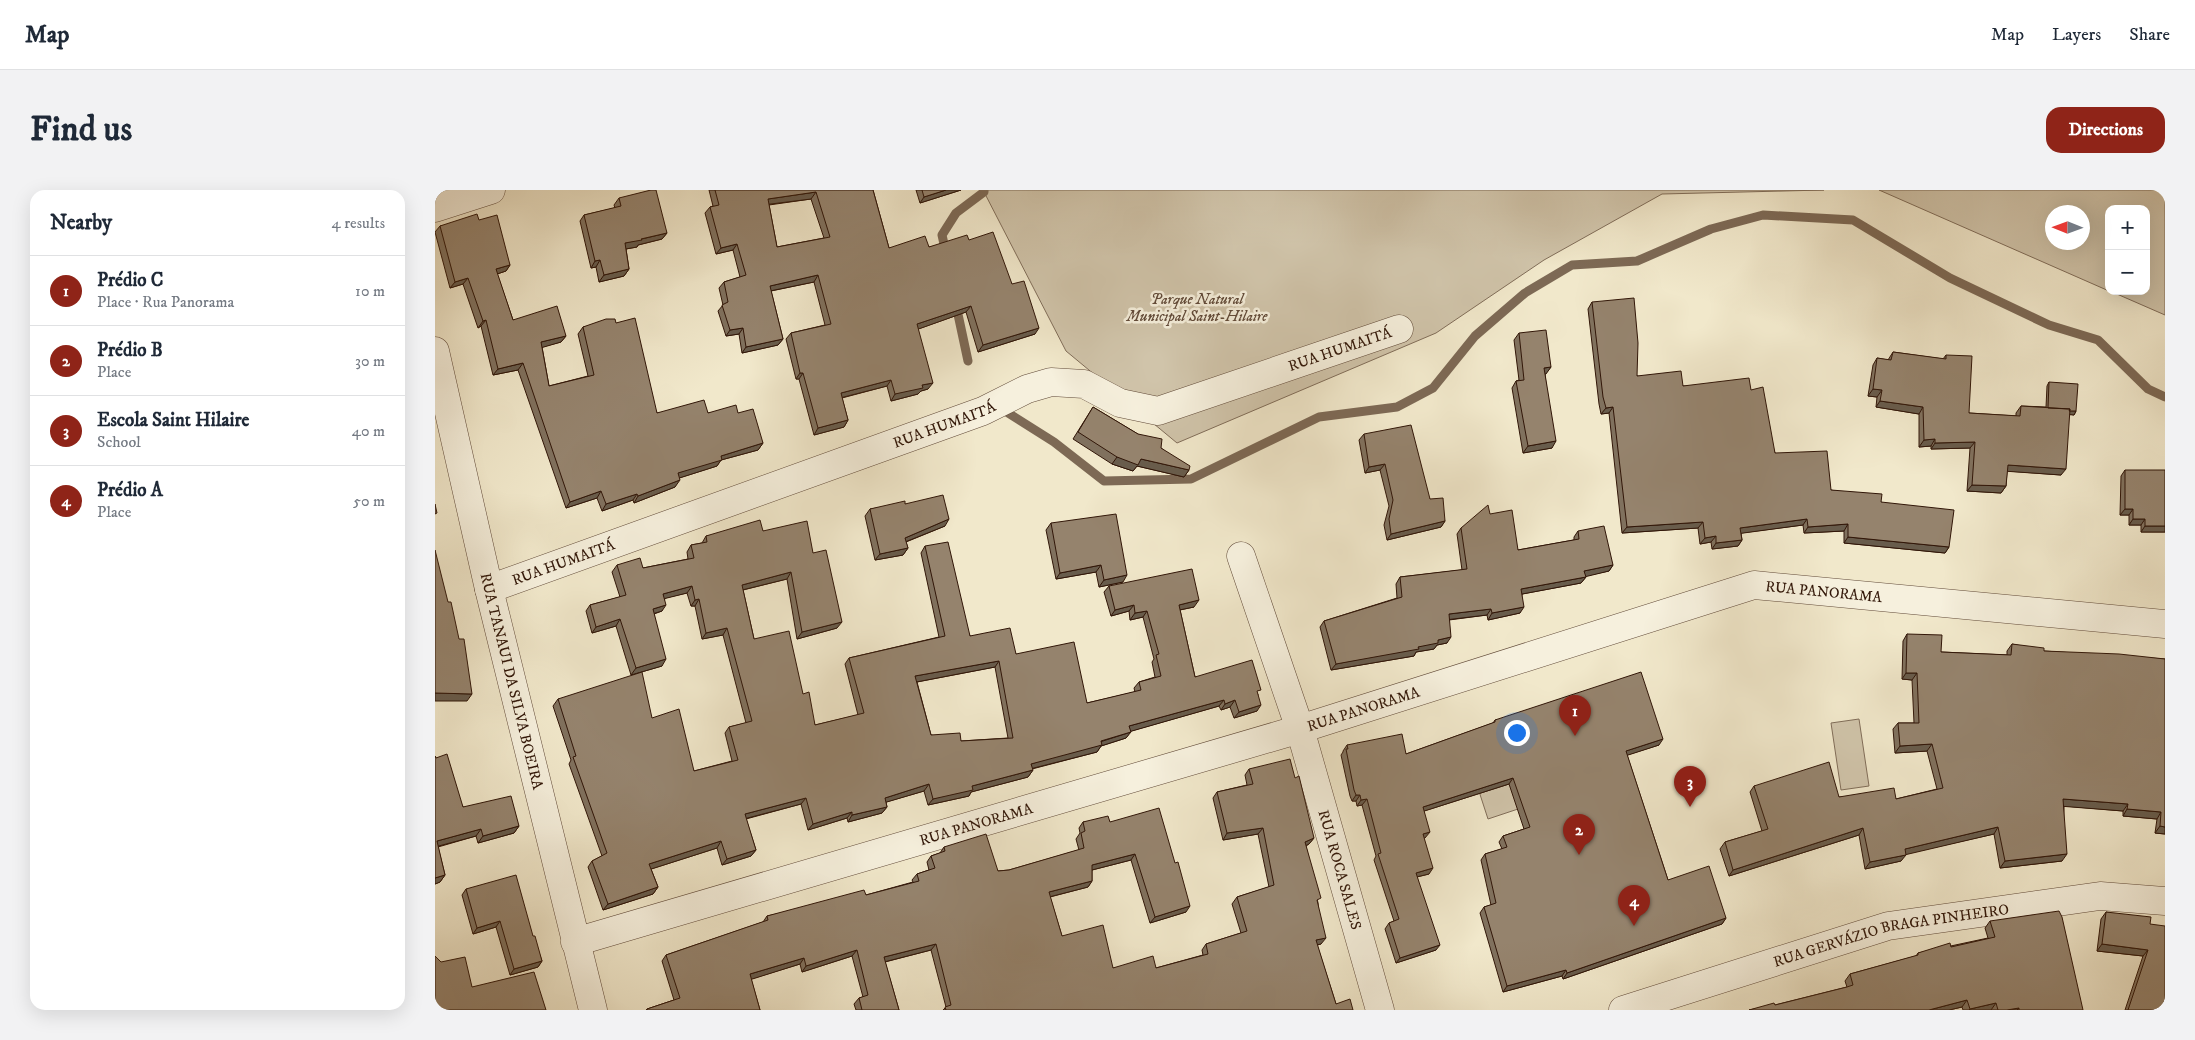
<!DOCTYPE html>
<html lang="en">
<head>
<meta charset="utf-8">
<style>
  body { margin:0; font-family:"IM FELL DW Pica",serif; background:#f2f2f3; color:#1f2937 }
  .controls { position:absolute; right:15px; top:15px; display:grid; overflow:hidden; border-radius:10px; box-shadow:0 5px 20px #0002 }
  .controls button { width:45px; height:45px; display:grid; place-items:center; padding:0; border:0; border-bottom:1px solid #e0e1e3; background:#fff; color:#1f2937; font:25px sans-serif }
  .compass { position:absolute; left:1610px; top:15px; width:45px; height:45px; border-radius:50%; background:#fff; box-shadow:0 5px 20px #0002; rotate:271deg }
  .you { position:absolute; left:1081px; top:542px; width:18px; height:18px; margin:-12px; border:4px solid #fff; border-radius:50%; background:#1a73e8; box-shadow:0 0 0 8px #1a73e833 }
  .badge { display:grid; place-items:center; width:32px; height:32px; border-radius:50%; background:#8f2418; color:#fff; font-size:16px; font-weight:700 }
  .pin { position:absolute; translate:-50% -41px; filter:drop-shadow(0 1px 2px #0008) }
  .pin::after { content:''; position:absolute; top:26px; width:18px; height:15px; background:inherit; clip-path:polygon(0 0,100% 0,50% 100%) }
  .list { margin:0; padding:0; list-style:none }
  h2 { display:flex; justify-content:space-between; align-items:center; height:65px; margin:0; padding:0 20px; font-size:21px }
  h2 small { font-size:16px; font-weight:400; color:#747a83 }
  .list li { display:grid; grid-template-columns:32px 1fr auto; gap:15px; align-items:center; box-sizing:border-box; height:70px; padding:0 20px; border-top:1px solid #e0e1e3 }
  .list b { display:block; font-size:19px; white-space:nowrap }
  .list p { margin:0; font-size:16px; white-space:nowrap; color:#747a83 }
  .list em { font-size:16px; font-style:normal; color:#747a83 }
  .map { position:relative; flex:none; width:1730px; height:820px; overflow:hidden; border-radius:15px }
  header { display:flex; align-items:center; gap:30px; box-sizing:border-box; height:70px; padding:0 25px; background:#fff; border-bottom:1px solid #e0e1e3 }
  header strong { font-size:24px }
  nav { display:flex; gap:28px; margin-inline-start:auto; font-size:18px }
  .intro { display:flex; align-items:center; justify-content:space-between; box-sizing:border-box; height:120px; padding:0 30px }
  h1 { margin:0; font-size:35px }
  .button { padding:12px 22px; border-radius:15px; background:#8f2418; color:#fff; font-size:18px; font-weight:700 }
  main { display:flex; gap:30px; padding:0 30px }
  aside { flex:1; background:#fff; border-radius:15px; box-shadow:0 5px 20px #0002 }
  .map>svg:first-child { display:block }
  .green { fill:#d0c4aa; stroke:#806d59; fill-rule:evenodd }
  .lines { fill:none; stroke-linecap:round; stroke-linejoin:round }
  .stream { stroke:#7d6955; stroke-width:9 }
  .minor-casing { stroke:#614a39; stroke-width:29 }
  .tertiary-casing { stroke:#614a39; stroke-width:29 }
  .minor { stroke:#f6f0dd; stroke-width:28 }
  .tertiary { stroke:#f6f0dd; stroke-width:28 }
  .wall { fill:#80715e; stroke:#311608; fill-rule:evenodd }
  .shaded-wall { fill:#685c4c; stroke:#311608 }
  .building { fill:#95836d; stroke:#311608; fill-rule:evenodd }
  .labels { text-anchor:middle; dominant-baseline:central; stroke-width:5; stroke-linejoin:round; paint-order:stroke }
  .park-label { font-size:15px; font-style:italic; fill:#614a39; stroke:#f6f0dd }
  .street-label { font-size:15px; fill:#311608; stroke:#f6f0dd }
</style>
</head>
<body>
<header>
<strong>Map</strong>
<nav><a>Map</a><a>Layers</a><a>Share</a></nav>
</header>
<div class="intro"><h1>Find us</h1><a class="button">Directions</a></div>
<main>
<aside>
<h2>Nearby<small>4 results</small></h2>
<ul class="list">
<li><span class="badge">1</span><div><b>Prédio C</b><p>Place · Rua Panorama</p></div><em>10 m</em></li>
<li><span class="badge">2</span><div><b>Prédio B</b><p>Place</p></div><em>30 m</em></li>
<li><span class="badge">3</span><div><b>Escola Saint Hilaire</b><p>School</p></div><em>40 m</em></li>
<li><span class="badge">4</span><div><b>Prédio A</b><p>Place</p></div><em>50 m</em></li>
</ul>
</aside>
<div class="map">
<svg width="1730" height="820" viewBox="0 0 1730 820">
  <rect width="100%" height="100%" fill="#f1e8cb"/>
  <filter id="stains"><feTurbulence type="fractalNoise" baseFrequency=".004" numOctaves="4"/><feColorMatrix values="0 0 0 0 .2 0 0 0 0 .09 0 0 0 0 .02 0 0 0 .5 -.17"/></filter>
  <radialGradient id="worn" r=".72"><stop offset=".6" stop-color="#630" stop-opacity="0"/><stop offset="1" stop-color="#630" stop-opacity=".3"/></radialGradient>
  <path class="green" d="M548,0H1389L1227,4L1109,70L1001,143L742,253L631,161Z
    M1444,0H1730V125L1675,101H1711V19H1674V101ZM1648,22V52H1618V22Z
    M1424,529L1434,596L1406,600L1396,533Z
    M1055,536L1083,619L1053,629L1026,546Z"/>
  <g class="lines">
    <path class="stream" d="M511,63L507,45L521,23L549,2V0
      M521,115L533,171
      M570,221L619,252L669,291L756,289L884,227L962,217L998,198L1040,146L1090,103L1137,75L1202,71L1276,39L1328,25L1418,30L1515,88L1614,135L1663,150L1713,199L1730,207"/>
    <defs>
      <g id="minor">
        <path d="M0,18L56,0"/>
        <path id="s1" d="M0,161L54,399L158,820"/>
        <path id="s2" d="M806,366L865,539L945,820"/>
        <path id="s3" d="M54,399L548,221L592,199L616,192L649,194L685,213L723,221L964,139"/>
        <path id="s4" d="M140,752L865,539L1319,395L1730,434"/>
      </g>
      <g id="tertiary">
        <path id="s5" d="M1188,820L1453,736L1665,706L1730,711"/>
      </g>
    </defs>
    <use href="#minor" class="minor-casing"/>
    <use href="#tertiary" class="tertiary-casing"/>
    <use href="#minor" class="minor"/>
    <use href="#tertiary" class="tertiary"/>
  </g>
  <path class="wall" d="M274,0H438L454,58L494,57L534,50L577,94L600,144L543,162L531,122L483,139L493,199L486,201L483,204L456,211L452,196L407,208L413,230L409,237L379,245L364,189H361L351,149L356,143L390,135L379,92L336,101L348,149L343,155L307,163L304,144L291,146L283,121L288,115L284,98L289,92L305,87L298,60L281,64L270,23L275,17L278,16ZM376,9L389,48L342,57L334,15Z
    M481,0H526L485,13Z
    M184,8L232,43L227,49L203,55L202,57L191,59L194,79L189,86L164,92L161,77L156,78L145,31L149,25L180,18L179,15Z
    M44,30L75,75L71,81L62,84L78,130L131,146L126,152L107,157L114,196L153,186L143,144L148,137L181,133L222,223H303L328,253L323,260L286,270L282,276L244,288L240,297L199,313L198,310L167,321L162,308L131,318L83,180L58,185L46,136L43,138L28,94L15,98L0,42L5,36Z
    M1157,112L1202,186L1248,196L1316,200L1340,263L1396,300L1446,312L1514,357L1510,363L1409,353V341L1369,343L1368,335L1306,343L1307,350L1303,356L1277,359L1276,352L1265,354L1263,338L1187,343L1174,223L1166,224L1164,214L1153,119Z
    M1084,143L1116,177L1110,184L1117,258L1088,263L1077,198L1081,191L1084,190L1079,150Z
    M1458,162L1508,169L1511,165L1534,223L1581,226V223L1586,216L1611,217L1612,196L1614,192L1641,221L1639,225L1634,224L1626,285L1572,281L1571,296L1566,303L1532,301L1535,258L1496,259V256L1484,257V224L1441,217L1442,207L1433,206L1438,175L1442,168L1453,170Z
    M658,217L726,258L754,280L749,287L702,276L698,281L677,274L638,249Z
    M929,244L995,309L1010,331L1006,337L952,350L949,335L954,316L945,280L930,283L924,250Z
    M1690,280L1730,342H1706V335H1694V325H1685L1686,286Z
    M470,314L510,336L471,352L473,358L468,365L440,370L430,326L435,319Z
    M1055,324L1083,360L1139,350V347L1143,341L1178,375L1174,381L1150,386L1151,387L1146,393L1087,404L1085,423L1053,430L1052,425L1014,430L1012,453L1002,455L999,459L981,462L979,466L896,480L885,437L889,431L962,408L961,394L965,387L1027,380L1022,344L1026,338Z
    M616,333L688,392L664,397L661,382L621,389L611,340Z
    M328,341L378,363L402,438L362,449L352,389L308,400L319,449L368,504L380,535L423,525L410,474L414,468L504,447L486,363L490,356L535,446L581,464L652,513L700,502L699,498L704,492L720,487L717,472L719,469L708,427L695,430L694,421L676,426L669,402L674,396L759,417L745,420L760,487L823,504L822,521L799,528L795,517L786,520L784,516L696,541L691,548L666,556L662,562L597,579L598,580L593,587L536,602L534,606L493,615L489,601L451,612L452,617L447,623L413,632L412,628L373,640L366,614L311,629L321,660L316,666L287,675L282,658L216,679L223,697L218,704L168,720L153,677L157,671L167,666L134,574L136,570L118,516L123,509L217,528L259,581L297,571L290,543L294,537L311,533L288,445L267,449L260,416H256L252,403L230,408L227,421L219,424L227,476L196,485L181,436L157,443L151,421L155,415L185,407L177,382L182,375L208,378L253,369L252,362L256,355L267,353L271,346ZM560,477L573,548L526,551L496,545L482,492Z
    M1472,444L1506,462L1572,465V461L1577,454L1609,461L1730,469V644L1720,643L1722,629L1688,626V621L1629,616L1627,671L1565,678L1559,644L1470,664L1466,671L1430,679L1424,645L1294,686L1285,659L1290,652L1327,641L1315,602L1319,596L1404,607L1461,609L1502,599L1492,561L1460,563L1458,539L1463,533H1479L1477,490L1467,489L1468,451Z
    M1060,530L1224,555L1192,565L1233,690L1291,728L1287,734L1128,789L1127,786L1068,802L1045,723L1049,717L1056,715L1046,670L1050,664L1067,659L1064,652L1068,646L1089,639L1074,594L989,621L990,648H989L994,684L982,687L1001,760L961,773L950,739L954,733L959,731L939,670L941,666L927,615L922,616L921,611H917L915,606L906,565L908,562V561L912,555L971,564L1058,533Z
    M0,566L28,617L84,636L79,643L43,653L41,646L3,657L10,685L5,692L0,694Z
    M814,579L879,648L874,654L871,656L883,713L886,754L882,755L901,814L918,820H508L511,817L496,760L450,772L464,820H421L419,814L424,808L428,807L417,766L367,782L365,774L316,789L325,820H211L212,819L239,810L227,771L231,765L328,732L332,726L431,705L478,692L477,690L482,684L494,680L492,672L496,666L505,663L509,657L563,681L574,680L644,660L641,649L645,643L644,638L648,632H675L751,722L715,733L696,670L657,680V691L653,697L615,707L627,746L678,778H721L768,765L767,760L771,754L806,743L797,714L802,707L834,697L823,644L788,650L778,608L782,602L812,595L810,585Z
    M31,699L98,746L107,771L103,777L75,785L61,737L38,744L27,705Z
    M1671,722L1715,734L1730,820H1690L1708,766L1662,761L1666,729Z
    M1555,731L1648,820H1528L1527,817L1514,820H1314L1340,815L1412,797L1410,791L1415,784L1481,766L1483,763L1553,748L1550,738Z"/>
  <path class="shaded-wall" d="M511,0H526L485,13L489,7Z
    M381,2L376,9L328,15L333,9Z
    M232,43L227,49L203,55L202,57L185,60L190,53Z
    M302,54L298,60L281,64L286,58Z
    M165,70L161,77L156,78L160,71Z
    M75,75L71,81L56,86L61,79Z
    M194,79L189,86L164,92L169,85Z
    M383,85L379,92L330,102L335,96Z
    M33,88L28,94L15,98L20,92Z
    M536,116L531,122L478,141L482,134Z
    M51,130L46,136L43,138L48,131Z
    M308,138L304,144L291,146L295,140Z
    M604,138L600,144L543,162L548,155Z
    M131,146L126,152L102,159L106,152Z
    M348,149L343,155L307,163L311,157Z
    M88,173L83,180L58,185L63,179Z
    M1116,177L1111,184L1104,185L1109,178Z
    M365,183H368L364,189H361Z
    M456,190L452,196L401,209L406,203Z
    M498,193L493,199L486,201L483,204L456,211L460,204L487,195Z
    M1438,199L1447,200L1442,207L1433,206Z
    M1445,211L1488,217L1484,224L1441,217Z
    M1178,217L1174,223L1166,224L1171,218Z
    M1613,219L1641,221L1639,225L1611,223Z
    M413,230L409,237L379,245L383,238Z
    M1500,249L1496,256L1484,257L1489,250Z
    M1121,251L1117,258L1088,263L1093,256Z
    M1540,252L1535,258L1496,259L1500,253Z
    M328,253L323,260L286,270L282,276L238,290L243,283L286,266Z
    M682,267L706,269L754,280L749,287L702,276L698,281L677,274Z
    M950,274L945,280L930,283L934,277Z
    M1573,275L1631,279L1626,285L1568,281Z
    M245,290L240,297L199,313L203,306Z
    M1537,295L1571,296L1566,303L1532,301Z
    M166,301L162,308L131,318L135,312Z
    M202,304L198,310L167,321L171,314Z
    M1690,319H1698L1694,325H1685Z
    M514,329L510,336L465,354L470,348Z
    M1372,329L1368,335L1301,344L1305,338Z
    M1698,329H1710L1706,335H1694Z
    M1010,331L1006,337L952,350L956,344Z
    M1268,332L1263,338L1187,343L1192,337Z
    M1413,334L1409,341L1369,343L1373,337Z
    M1710,336H1730V342H1706Z
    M1281,346L1276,352L1265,354L1270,348Z
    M1413,347L1514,357L1510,363L1409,353Z
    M1307,350L1303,356L1277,359L1281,353Z
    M473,358L468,365L440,370L445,364Z
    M666,375L661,382L621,389L625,383Z
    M1178,375L1174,381L1145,388L1149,381Z
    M356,382L352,389L303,401L307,395Z
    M692,385L688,392L664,397L669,390Z
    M1151,387L1146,393L1082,405L1086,399Z
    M257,396L252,403L224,410L228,404Z
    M264,409L260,416H256L260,410Z
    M764,410L759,417L739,421L744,415Z
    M231,415L227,421L214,425L218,419Z
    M699,415L694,421L676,426L680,420Z
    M1089,417L1085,423L1053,430L1057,423Z
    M1056,419L1052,425L1010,430L1014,424Z
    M712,421L708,427L695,430L700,423Z
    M185,429L181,436L157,443L161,437Z
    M407,432L402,438L362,449L367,442Z
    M292,438L288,445L267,449L271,443Z
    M1016,447L1012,453L1002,455L999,459L981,462L979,466L896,480L901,474L983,457L1003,450Z
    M231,469L227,476L196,485L201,478Z
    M564,471L560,477L476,493L480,486Z
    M1471,483H1482L1477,490L1467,489Z
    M0,503L37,504L32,511H0Z
    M789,510L784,516L690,543L694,536Z
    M800,510L795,517L786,520L790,514Z
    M826,515L822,521L799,528L804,522Z
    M696,542L691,548L666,556L662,562L591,580L596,574Z
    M1228,549L1224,555L1187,567L1191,561Z
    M1497,554L1492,561L1460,563L1465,556Z
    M598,580L593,587L536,602L534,606L493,615L498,609L537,596Z
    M1078,588L1074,594L983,623L988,617Z
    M494,594L489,601L445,614L450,608Z
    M921,605H925L921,611H917Z
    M371,608L366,614L305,630L310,624Z
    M932,609L927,615L922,616L926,610Z
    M1628,609L1693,614L1688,621L1624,616Z
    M452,617L447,623L413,632L417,625Z
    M1692,619L1726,622L1722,629L1688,626Z
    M417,622L412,628L373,640L378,634Z
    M84,636L79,643L43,653L48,646Z
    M1725,636L1730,637V644L1720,643Z
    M1563,637L1559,644L1465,666L1470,659Z
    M828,638L823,644L788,650L792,643Z
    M1428,638L1424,645L1294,686L1298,680Z
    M46,639L41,646L0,657L2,651Z
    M995,642L990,648L984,650L988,644Z
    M879,648L874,654L866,658L870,652Z
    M286,651L282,658L210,681L214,674Z
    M321,660L316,666L287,675L292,669Z
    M700,664L696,670L653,681L657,675Z
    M1632,664L1627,671L1565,678L1570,671Z
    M1471,665L1466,671L1430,679L1435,672Z
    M998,678L994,684L977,688L981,683Z
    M10,685L5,692L0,694V688Z
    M657,691L653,697L610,708L614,702Z
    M223,697L218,704L168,720L173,714Z
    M755,716L751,722L715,733L720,727Z
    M1291,728L1287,734L1128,789L1132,783Z
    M65,731L61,737L38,744L42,738Z
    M891,748L886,754L877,756L881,750Z
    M501,754L496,760L445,773L449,767Z
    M1667,754L1713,760L1708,766L1662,761Z
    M1005,755L1001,760L961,773L965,768Z
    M422,760L417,766L367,782L371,776Z
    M369,768L365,774L311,791L315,784Z
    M107,771L103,777L75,785L79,779Z
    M1131,780L1127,786L1068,802L1072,796Z
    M1532,810L1527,817L1514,820H1494Z
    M1561,813L1556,820H1534L1535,819Z
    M1584,818L1582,820H1572Z"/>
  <path class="building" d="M216,0H221L232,43L206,49L207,50L190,53L194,79L169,85L165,70L160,71L149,25L186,16L184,8Z
    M280,0H438L454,58L490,46L494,57L532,45L534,50L558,42L577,94L589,91L604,138L548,155L536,116L482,134L498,193L487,195L488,198L460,204L456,190L406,203L413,230L383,238L368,183H365L356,143L396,134L383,85L335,96L348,149L311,157L308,138L295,140L287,115L293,112L289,92L311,85L302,54L286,58L275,17L284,15ZM381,2L395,47L342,57L333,9Z
    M487,0H511L489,7Z
    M42,24L44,30L62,25L75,75L61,79L78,130L122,116L131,146L106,152L114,196L159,185L148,137L171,129H180L181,133L200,128L222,223L269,210L273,223L301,215L303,223L318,219L328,253L286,266L287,270L243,283L245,290L203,306L202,304L171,314L166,301L135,312L88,173L63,179L51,130L48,131L33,88L20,92L5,36Z
    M1199,108L1203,153L1202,186L1246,181L1248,196L1314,188L1316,200L1328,197L1340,263L1392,261L1396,300L1447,304L1446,312L1519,320L1514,357L1413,347V334L1373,337L1372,329L1305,338L1307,350L1281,353V346L1270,348L1268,332L1192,337L1178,217L1171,218L1168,207L1157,112Z
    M1111,140L1116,177L1109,178L1121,251L1093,256L1081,191L1089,190L1084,143Z
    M1458,162L1511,169V165L1537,166L1534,223L1585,226L1586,216L1635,219L1631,279L1573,275L1571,296L1537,295L1540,252L1500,253V249L1489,250L1488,217L1445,211L1447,200L1438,199L1442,168L1456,170Z
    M1614,192L1643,194L1641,221H1634L1635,219L1613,218Z
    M658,217L703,244L727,249L726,258L755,276L754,280L706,269L703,275L682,267L643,242Z
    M976,235L995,309L1008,308L1010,331L956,344L954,329L958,310L950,274L934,277L929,244Z
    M1690,280H1730V336H1710V329H1698V319H1690Z
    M508,305L514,329L470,348L473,358L445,364L435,319L470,311V314Z
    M0,314L2,323L0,324Z
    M1053,315L1055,324L1077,320L1083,360L1144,349L1143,341L1169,336L1178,375L1149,381L1151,387L1086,399L1089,417L1057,423L1056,419L1014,424L1016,447L1003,450V453L983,457L984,459L901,474L889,431L967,407L965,387L1032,379L1026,338Z
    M681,324L692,385L669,390L666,375L625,383L616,333Z
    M325,330L328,341L372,331L378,363L391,360L407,432L367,442L356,382L307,395L319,449L354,441L368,504L374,502L380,535L429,523L414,468L510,446L490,356L513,352L535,446L575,438L581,464L639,452L652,513L706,500L704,492L726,486L721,465L724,464L712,421L700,423L699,415L680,420L674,396L757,379L764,410L744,415L760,487L817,470L826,500L822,501L826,515L804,522L800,510L790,514L789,510L694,536L696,542L666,551L667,555L596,574L598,580L537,596L538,600L498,609L494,594L450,608L452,617L417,625V622L378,634L371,608L310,624L321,660L292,669L286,651L214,674L223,697L173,714L157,671L172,663L138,567L141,566L123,509L207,482L217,528L244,519L259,581L303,570L294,537L317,531L292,438L271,443L264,409L260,410L257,396L228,404L231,415L218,419L231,469L201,478L185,429L161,437L155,415L191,405L182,375L205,368L208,378L259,368L256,355L272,352L271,346ZM564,471L578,548L526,551L525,543L496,545L480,486Z
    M0,360L13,412H16L24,449H29L37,504L0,503Z
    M1472,444L1507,445L1506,462L1576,465L1577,454L1609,458V461L1684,464L1730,469V637L1725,636L1726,622L1692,619L1693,614L1628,609L1632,664L1570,671L1563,637L1470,659L1471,665L1435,672L1428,638L1298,680L1290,652L1333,639L1319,596L1394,572L1404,607L1459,598L1461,609L1508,598L1497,554L1465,556L1463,533H1484L1482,483H1471Z
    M1206,482L1228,549L1191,561L1233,690L1274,676L1291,728L1132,783L1131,780L1072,796L1049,717L1061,713L1050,664L1072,657L1068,646L1095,637L1078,588L988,617L995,642L988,644L998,678L981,683L1005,755L965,768L954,733L964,729L943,664L946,663L932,609L926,610L925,605H921L919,600L911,559H913L912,555L967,544L971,564L1060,532V530Z
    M12,564L28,617L76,606L84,636L48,646L46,639L2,651L10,685L0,688V566L1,568Z
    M855,569L860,588L864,586L879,648L870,652L886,708L882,710L891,748L881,750L901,814L915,809L918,820H511L510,817L516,815L501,754L449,767L464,820H427L424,808L433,805L422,760L371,776L369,768L315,784L325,820H212V819L245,808L231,765L333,730L332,726L429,700L431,705L484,691L482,684L500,678L496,666L510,661L509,657L551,644L563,681L574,680L649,658L646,643L650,641L648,632L673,626L675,632L724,618L740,673L743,672L755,716L720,727L700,664L657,675V691L614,702L627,746L668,735L678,778L718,766L721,778L773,764L771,754L812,741L802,707L839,695L828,638L792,643L782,602L818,594L814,579Z
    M81,685L98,746H100L107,771L79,779L65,731L42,738L31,699Z
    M1624,721L1627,727L1648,820H1584V818L1572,820H1563L1561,813L1535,819L1532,810L1494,820H1314L1339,813L1340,815L1412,797L1418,795L1415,784L1483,765V763L1515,753L1516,757L1560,747L1555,731Z
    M1671,722L1716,727L1715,734L1730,736V820H1693L1713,760L1667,754Z
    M0,766L6,772L30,767L37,797L99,782L111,820H0Z"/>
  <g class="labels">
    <g class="park-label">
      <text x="762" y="109">Parque Natural<tspan x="762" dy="17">Municipal Saint-Hilaire</tspan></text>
    </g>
    <g class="street-label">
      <text stroke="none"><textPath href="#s3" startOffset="904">RUA HUMAITÁ</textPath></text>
      <text stroke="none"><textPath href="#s3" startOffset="484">RUA HUMAITÁ</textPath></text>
      <text stroke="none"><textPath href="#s3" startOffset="79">RUA HUMAITÁ</textPath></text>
      <text stroke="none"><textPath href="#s4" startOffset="1302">RUA PANORAMA</textPath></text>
      <text stroke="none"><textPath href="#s1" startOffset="339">RUA TANAUI DA SILVA BOEIRA</textPath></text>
      <text stroke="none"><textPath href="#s4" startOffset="822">RUA PANORAMA</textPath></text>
      <text stroke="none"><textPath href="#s4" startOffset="418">RUA PANORAMA</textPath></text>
      <text stroke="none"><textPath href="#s2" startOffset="329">RUA ROCA SALES</textPath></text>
      <text stroke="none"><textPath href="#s5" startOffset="279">RUA GERVÁZIO BRAGA PINHEIRO</textPath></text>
    </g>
  </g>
  <rect width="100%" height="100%" filter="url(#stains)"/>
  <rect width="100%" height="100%" fill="url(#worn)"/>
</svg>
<div class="controls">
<button>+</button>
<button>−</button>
</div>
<svg class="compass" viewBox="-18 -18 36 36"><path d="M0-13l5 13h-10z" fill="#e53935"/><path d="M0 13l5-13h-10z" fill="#747a83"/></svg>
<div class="you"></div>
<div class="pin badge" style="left:1140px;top:546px">1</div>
<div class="pin badge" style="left:1144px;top:665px">2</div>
<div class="pin badge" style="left:1255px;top:617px">3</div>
<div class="pin badge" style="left:1199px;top:736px">4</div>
</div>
</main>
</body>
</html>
